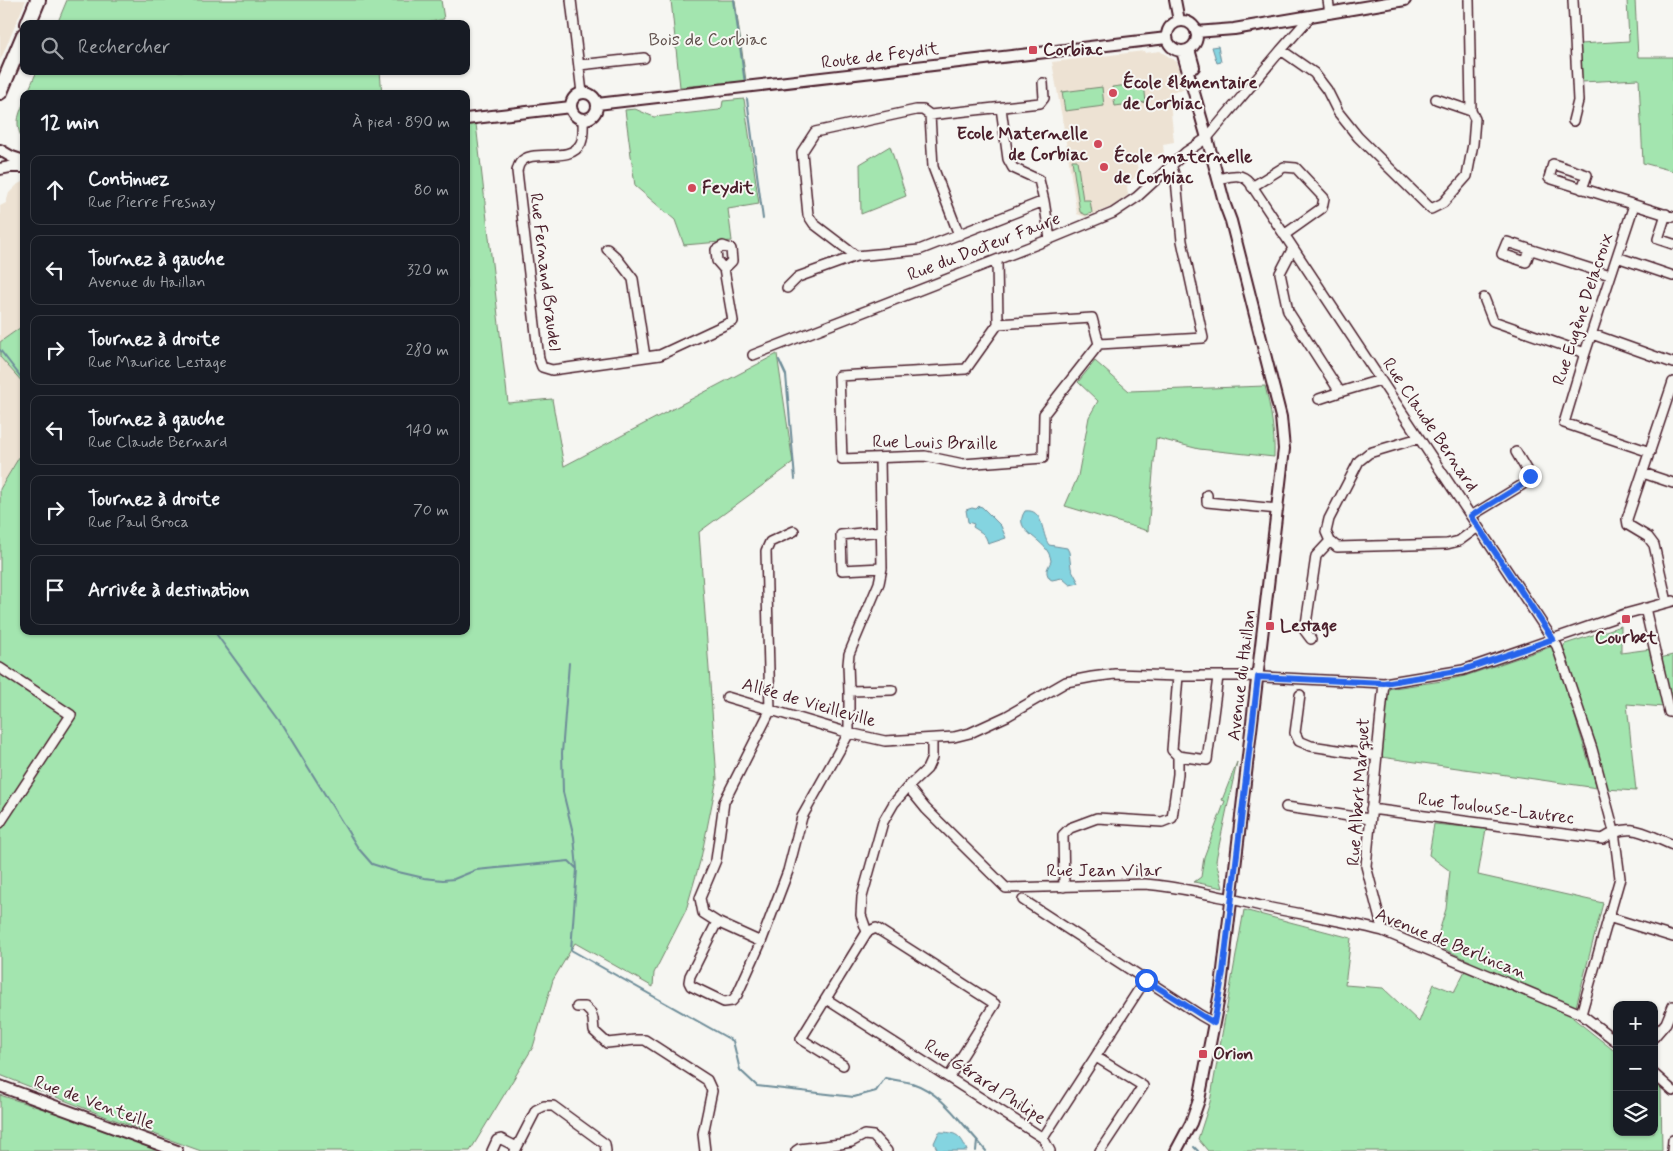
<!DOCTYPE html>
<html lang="fr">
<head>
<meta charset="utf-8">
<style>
  body { margin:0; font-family:Mynerve,sans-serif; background:#242831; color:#f1f3f6 }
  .controls { position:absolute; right:15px; bottom:15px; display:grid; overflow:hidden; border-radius:10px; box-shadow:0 1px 4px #0004 }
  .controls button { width:45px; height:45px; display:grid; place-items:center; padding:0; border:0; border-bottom:1px solid #363941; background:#171b24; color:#f1f3f6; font:25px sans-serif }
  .stop { position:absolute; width:15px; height:15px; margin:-11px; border:4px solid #2563eb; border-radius:50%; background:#fff }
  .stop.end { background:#2563eb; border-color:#fff; box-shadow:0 1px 5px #0008 }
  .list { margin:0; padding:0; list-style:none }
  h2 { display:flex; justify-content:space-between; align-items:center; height:65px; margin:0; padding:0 20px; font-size:21px }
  h2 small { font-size:16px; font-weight:400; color:#9ea1a6 }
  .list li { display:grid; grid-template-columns:32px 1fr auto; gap:15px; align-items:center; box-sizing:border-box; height:70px; margin:0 10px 10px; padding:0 10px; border:1px solid #363941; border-radius:10px }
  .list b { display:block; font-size:19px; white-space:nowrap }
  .list p { margin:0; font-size:16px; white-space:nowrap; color:#9ea1a6 }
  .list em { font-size:16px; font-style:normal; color:#9ea1a6 }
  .icon { flex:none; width:28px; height:28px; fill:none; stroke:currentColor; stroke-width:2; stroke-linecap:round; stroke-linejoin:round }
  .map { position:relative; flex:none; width:1673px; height:1151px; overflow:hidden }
  .search { position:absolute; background:#171b24; box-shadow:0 1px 4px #0004; left:20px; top:20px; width:450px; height:55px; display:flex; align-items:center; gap:12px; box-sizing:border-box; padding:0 18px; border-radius:10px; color:#9ea1a6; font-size:19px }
  .panel { position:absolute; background:#171b24; box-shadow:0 1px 4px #0004; left:20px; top:90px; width:450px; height:545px; border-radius:10px }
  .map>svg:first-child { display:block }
  .built { fill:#ede2d3 }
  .green { fill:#a3e5af; stroke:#76826d }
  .water { fill:#84d4e0; stroke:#6d8c98 }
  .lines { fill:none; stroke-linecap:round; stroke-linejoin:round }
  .stream { stroke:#6d8c98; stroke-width:2 }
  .minor-casing { stroke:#4a1f2b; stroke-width:12 }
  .tertiary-casing { stroke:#4a1f2b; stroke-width:14 }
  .primary-casing { stroke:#4a1f2b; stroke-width:18 }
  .minor { stroke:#f6f6f2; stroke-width:9 }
  .tertiary { stroke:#f6f6f2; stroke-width:10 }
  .primary { stroke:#f6f6f2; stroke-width:14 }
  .route { stroke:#2563eb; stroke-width:6 }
  .poi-dot { fill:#d1495b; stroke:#f6f6f2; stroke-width:2 }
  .labels { text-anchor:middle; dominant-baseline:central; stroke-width:4; stroke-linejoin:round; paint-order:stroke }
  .park-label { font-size:18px; fill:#60504c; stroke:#f6f6f2 }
  .poi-label { font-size:18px; font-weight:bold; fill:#4a1f2b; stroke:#f6f6f2; text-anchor:start }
  .street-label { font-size:18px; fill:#4a1f2b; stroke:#f6f6f2 }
</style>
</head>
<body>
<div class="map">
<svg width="1673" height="1151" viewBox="0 0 1673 1151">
  <rect width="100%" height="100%" fill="#f6f6f2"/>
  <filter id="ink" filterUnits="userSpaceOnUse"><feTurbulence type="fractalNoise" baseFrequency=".02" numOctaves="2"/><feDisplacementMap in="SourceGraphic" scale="10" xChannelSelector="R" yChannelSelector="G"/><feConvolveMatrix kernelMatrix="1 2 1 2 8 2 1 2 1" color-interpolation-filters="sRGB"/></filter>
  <g filter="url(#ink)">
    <path class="built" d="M0,0H26L0,61Z
      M1144,51L1145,53L1160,51L1177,62L1185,86L1183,90L1169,92L1174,142L1163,144L1164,155L1142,157V161L1136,162L1139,172L1127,186L1128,195L1111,207L1085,217L1077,214L1063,123L1052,62Z
      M24,181V325L0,342V206L6,203L9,193L18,184Z
      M0,357L24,384V449L0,489Z"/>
    <path class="green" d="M67,0H441L444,19L422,24H57Z
      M671,0H735L746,81L680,87Z
      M1627,0H1635L1638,57H1673V171L1643,163L1639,79L1582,82L1580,44L1629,41Z
      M37,71H380L382,94H27Z
      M1144,83L1146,102L1115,106L1112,87Z
      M1102,87L1104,106L1065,111L1062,92Z
      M744,99L759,204L728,209L732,241L684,245L675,220L635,186L625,110L635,109L654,117L719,110L722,107L723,101Z
      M24,102V142C15,126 17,118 24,102Z
      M466,115H475L508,403L552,399L564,466L777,354L793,463L699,532L717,779L701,858L686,910L654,973L653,987L575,943L553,980L533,1047L470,1151H201L107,1117L0,1075V489L24,449V631H466Z
      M890,146L906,196L861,214L860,164Z
      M1072,160H1077L1083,200H1090L1092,213L1086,215L1080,212Z
      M24,325V384L0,357V342Z
      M1095,361L1129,391L1265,386C1271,410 1275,432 1274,457L1199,449L1156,438L1148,531L1065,506L1078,476L1089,417L1098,401L1078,382Z
      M1621,626V653L1651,649L1664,707L1627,704L1636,791L1606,789L1595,741L1579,705L1562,649L1565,644Z
      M1553,646L1597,788L1381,757L1387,689L1442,681L1465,676Z
      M1673,655V708H1671L1660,658Z
      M1237,762L1217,855L1216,861L1223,888L1194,882L1201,877L1204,857L1225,801L1222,800Z
      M1434,824L1486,829L1478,875L1603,903L1573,1018L1617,1053V1132H1654V1083L1661,1088L1662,1151H1208L1198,1139L1210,1102L1244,910L1351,938L1345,985L1383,988L1419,1022L1434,984L1454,992L1470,961L1435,945L1446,909L1450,871L1429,855Z
      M0,1095L102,1128L164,1151H0Z"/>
    <path class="water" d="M1218,46L1221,62L1217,63L1212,47Z
      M979,506L982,507L1001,526L1006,538L988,544C986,534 982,533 973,527L974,524L968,522L966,510L972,508L976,509Z
      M1025,511C1044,508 1041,534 1049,545L1067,548L1069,552L1071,568L1079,583L1070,585L1062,578L1052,580L1050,579C1044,571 1048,568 1051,561C1049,538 1010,533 1025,511Z
      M939,1132C956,1132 961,1135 967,1151H938L934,1143Z"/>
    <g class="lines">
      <path class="stream" d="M734,0L745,84
        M747,99L763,219
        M466,127L467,126
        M0,350L24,381
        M779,360L786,375L795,479
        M214,631L279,720L358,848L372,864L394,871L424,878L443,880L454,879L476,870L569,861L577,869L571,950L733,1041L740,1070L757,1086L854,1097L876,1091L885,1078C894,1080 903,1081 912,1083C940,1092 958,1119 977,1140L976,1151
        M569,663L562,753L563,792L574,837L577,869
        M977,1140L986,1151
        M1194,1147L1198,1151"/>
      <defs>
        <path id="minor" d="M571,0L582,93
          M1328,0L1330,13
          M1573,0L1578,101L1573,121
          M1281,50L1314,73L1327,90L1338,112L1358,137L1431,209L1443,203L1467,176L1473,144L1475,119L1471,111L1469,0
          M579,65L644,58
          M1436,99L1471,111
          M1001,108L1008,159L1013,168L1039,180L1044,201L1050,239
          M930,115L933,167L959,235
          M583,119C583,126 584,136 581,143C570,165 532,147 520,163C518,166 518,168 517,171L539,359L542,367L552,370L660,355L733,321L724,269L717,261L716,250L723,246L731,249L732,261L724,269
          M1218,179C1231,176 1241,172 1250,183L1557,646L1592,749L1614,831L1620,878L1581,1014
          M1252,187L1284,167L1296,168L1324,198L1322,208L1284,235
          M1582,189L1587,175L1553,164L1549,178C1590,191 1632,204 1673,217
          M1634,205L1585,353L1564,423L1650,452
          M1666,214L1658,239L1673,244
          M1293,248L1280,273L1288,311L1340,392L1380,380
          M607,249L616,257L633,279L645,357
          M1530,250L1526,262L1502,254L1507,242L1610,275
          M856,256L814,224L808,215L802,152L815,132L916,110H923L930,115L1040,103L1044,98L1043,83
          M1617,257L1673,276
          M997,260L998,324L966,369L839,376L842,459L925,456L963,464L1043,458L1044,414L1099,344
          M787,288L798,277L856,256L919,250L1044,201
          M1484,298L1493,321L1585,353
          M998,324L1092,318L1099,344L1203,338L1182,241L1176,180L1171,165
          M1592,334L1673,363
          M753,355L1050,239L1113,213L1137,197L1186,152L1207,138L1281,50L1311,16
          M1319,399L1340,392
          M1643,473L1673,483
          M1207,495V502L1278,509
          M1471,516L1530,480V476L1516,452
          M794,531L770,542L766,551L770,711L724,802L716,860L700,898L703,913L717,922L690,976L689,982L691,986L724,1002L732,1001L737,995L761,942L788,871L802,817L849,733V691L848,664L849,654L879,583L882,568L880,458
          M1330,541L1326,532L1329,519L1359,461L1369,453L1419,438
          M882,568L842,570L841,535L882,531
          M1667,602L1654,545L1648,537L1628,525L1627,519L1673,382
          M1645,608L1669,712H1673
          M1311,639L1305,631L1316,556L1330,541L1337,547L1447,544L1459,541L1478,527
          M0,668L71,715L0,823
          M1178,676L1172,750L1178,756L1207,760L1218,677
          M849,691L892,690
          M1300,695L1295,733L1299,741L1311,746L1377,756
          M727,697L849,733L885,741L954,737L970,733L1007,716L1066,682L1092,677L1115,674L1178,676H1244L1384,683L1463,670L1625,614L1673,601
          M932,739V758L927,769L908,787L926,809L1006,888L1145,884C1187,888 1226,898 1266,907C1305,915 1345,921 1383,931L1581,1014L1617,1042
          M1286,807L1370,819
          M1371,809L1603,839C1630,820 1645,834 1673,845
          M1064,887L1063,835L1070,828L1097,818L1162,822L1172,818L1178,774V756
          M1023,900L1200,1015L1214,1023
          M1608,917L1673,937
          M717,922L761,942
          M1383,931L1366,866L1384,683
          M867,932L876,928L995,1004L949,1077
          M867,932L861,915L862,897L883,822L894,803L908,787
          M826,999L1043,1138L1145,980
          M577,1007H585L591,1013L593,1019L594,1031L607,1043L635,1040H645L707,1080L712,1091L703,1134L705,1151
          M1654,1037L1666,1023L1673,1006
          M1096,1057L1143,1086L1100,1151
          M843,1065L801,1039L867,932
          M1654,1074L1673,1091
          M1043,1138L1050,1151
          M492,1151L497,1140L501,1139L517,1147
          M515,1151L536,1110L544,1106H553L605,1144L606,1151
          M796,1151L799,1149L840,1144L851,1142L864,1135L873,1136L887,1151
          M1672,1151L1673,1140"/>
        <path id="tertiary" d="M1175,0L1179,21
          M1167 36a15 15 0 1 1 30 0a15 15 0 1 1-30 0Z
          M1196,32L1234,29L1405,0
          M1189,49L1194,67
          M571 106a13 13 0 1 1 26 0a13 13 0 1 1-26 0Z
          M597,104L1167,38
          M466,119L571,107
          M0,150L12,157L24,161
          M0,169L10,167H24
          M0,1086L177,1151
          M1176,1151L1191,1123L1199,1100L1221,987L1284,449L1281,417L1231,221L1225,205L1207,138L1182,51"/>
        <path id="primary" d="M28,24L38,0
          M0,92L24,35"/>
      </defs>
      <use href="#minor" class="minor-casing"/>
      <use href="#tertiary" class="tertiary-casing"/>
      <use href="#primary" class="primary-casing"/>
      <use href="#minor" class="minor"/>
      <use href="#tertiary" class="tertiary"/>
      <use href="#primary" class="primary"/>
    </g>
  </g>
  <g class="lines" filter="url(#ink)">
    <path class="route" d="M1146,980L1214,1023L1223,972L1258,677L1384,683L1463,670L1553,639L1471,516L1530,480V476"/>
  </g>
  <g class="poi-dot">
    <rect x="1028" y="45" width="10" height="10" rx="2.5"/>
    <circle cx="1113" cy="93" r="5"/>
    <circle cx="1098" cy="144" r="5"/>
    <circle cx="1104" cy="167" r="5"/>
    <circle cx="692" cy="188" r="5"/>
    <rect x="1621" y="614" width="10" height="10" rx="2.5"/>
    <rect x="1265" y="621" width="10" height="10" rx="2.5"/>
    <rect x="1198" y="1049" width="10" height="10" rx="2.5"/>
  </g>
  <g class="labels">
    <g class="park-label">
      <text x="708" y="40">Bois de Corbiac</text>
    </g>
    <g class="poi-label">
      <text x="1043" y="50">Corbiac</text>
      <text x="1123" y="83">École élémentaire<tspan x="1123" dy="21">de Corbiac</tspan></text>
      <text x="1088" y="134" text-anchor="end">Ecole Maternelle<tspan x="1088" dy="21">de Corbiac</tspan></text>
      <text x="1114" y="157">École maternelle<tspan x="1114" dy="21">de Corbiac</tspan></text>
      <text x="702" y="188">Feydit</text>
      <text x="1280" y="626">Lestage</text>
      <text x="1626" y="638" text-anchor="middle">Courbet</text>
      <text x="1213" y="1054">Orion</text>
    </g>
    <g class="street-label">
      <text transform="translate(880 56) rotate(-7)">Route de Feydit</text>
      <text transform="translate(984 247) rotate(-21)">Rue du Docteur Faure</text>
      <text transform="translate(545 272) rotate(83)">Rue Fernand Braudel</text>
      <text transform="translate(1583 309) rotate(-72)">Rue Eugène Delacroix</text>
      <text transform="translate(1430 425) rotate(56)">Rue Claude Bernard</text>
      <text transform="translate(935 443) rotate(1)">Rue Louis Braille</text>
      <text transform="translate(1242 675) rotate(-83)">Avenue du Haillan</text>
      <text transform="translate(809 703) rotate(16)">Allée de Vieilleville</text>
      <text transform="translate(1359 792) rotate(-86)">Rue Albert Marquet</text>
      <text transform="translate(1496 809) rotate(7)">Rue Toulouse-Lautrec</text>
      <text x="1104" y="871">Rue Jean Vilar</text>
      <text transform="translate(1451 944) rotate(22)">Avenue de Berlincan</text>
      <text transform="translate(985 1082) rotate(33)">Rue Gérard Philipe</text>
      <text transform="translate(94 1103) rotate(20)">Rue de Venteille</text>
    </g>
  </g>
</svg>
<div class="controls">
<button>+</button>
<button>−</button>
<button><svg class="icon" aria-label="layers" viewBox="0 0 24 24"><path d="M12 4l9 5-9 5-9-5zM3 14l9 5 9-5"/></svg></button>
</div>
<div class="stop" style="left:1146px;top:980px"></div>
<div class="stop end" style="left:1530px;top:476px"></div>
<div class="search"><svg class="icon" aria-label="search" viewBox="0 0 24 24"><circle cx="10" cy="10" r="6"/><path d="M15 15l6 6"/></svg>Rechercher</div>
<section class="panel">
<h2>12 min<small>À pied · 890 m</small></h2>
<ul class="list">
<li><svg class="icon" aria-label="ahead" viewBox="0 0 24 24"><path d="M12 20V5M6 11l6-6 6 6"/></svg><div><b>Continuez</b><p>Rue Pierre Fresnay</p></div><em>80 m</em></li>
<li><svg class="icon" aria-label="left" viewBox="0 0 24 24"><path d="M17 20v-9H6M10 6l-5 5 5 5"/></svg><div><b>Tournez à gauche</b><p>Avenue du Haillan</p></div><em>320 m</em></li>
<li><svg class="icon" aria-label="right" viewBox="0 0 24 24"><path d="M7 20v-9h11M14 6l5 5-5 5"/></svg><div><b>Tournez à droite</b><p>Rue Maurice Lestage</p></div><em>280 m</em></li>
<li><svg class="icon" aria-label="left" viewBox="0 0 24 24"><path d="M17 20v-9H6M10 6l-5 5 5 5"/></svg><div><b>Tournez à gauche</b><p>Rue Claude Bernard</p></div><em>140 m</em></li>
<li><svg class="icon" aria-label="right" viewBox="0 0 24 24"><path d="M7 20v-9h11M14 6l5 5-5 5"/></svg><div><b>Tournez à droite</b><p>Rue Paul Broca</p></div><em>70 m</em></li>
<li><svg class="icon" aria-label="arrive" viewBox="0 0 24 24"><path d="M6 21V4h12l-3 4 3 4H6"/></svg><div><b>Arrivée à destination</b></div></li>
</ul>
</section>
</div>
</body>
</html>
